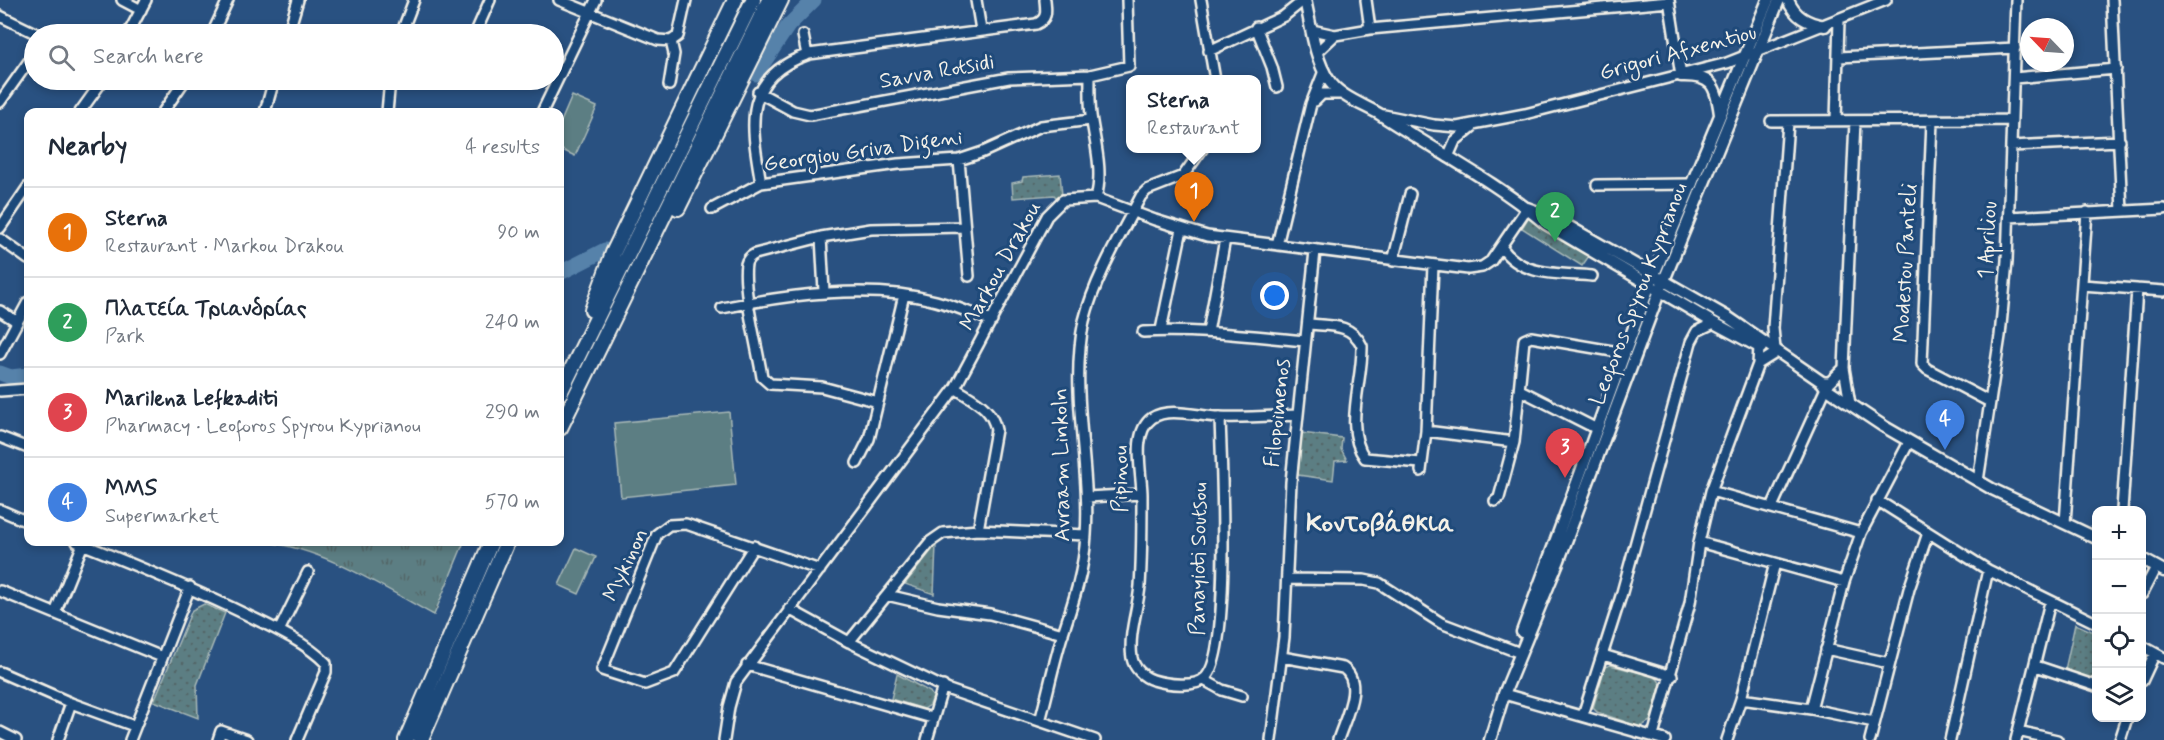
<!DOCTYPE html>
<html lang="en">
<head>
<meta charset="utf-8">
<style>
  body { margin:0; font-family:Mynerve,sans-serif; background:#f2f2f3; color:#1f2937 }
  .controls { position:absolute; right:18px; bottom:18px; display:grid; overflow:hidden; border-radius:12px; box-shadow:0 3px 9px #0003 }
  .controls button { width:54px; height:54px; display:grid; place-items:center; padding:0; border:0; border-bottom:2px solid #e0e1e3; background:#fff; color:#1f2937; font:30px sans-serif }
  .compass { position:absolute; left:2020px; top:18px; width:54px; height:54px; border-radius:50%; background:#fff; box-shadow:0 3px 9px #0003; rotate:295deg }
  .you { position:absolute; left:1275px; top:296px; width:21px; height:21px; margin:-15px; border:4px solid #fff; border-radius:50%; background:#1a73e8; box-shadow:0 0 0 9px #1a73e833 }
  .badge { display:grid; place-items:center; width:39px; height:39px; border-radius:50%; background:#845c67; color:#fff; font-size:20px; font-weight:700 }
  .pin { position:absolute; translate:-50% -50px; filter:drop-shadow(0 2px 3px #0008) }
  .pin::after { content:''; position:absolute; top:32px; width:21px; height:18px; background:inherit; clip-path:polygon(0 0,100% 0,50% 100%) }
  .popup { position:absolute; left:1126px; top:75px; width:135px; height:78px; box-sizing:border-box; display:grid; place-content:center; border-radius:12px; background:#fff; filter:drop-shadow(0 2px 4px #0005); font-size:20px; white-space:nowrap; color:#747a83 }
  .popup b { font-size:22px; color:#1f2937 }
  .popup::after { content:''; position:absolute; left:50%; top:100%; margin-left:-12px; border:12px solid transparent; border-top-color:#fff }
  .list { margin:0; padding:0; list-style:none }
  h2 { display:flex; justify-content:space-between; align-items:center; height:78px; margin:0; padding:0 24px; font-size:26px }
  h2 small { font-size:20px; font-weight:400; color:#747a83 }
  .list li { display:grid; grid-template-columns:39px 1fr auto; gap:18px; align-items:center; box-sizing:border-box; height:90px; padding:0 24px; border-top:2px solid #e0e1e3 }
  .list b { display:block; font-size:22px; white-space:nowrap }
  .list p { margin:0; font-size:20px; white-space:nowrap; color:#747a83 }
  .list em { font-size:20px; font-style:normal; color:#747a83 }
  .icon { flex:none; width:33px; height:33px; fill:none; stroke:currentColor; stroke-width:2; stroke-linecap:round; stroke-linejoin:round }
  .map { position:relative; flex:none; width:2164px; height:740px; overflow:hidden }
  .search { position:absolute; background:#fff; box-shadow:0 3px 9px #0003; left:24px; top:24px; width:540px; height:66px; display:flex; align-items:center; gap:15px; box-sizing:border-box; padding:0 21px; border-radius:33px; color:#747a83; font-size:22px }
  .panel { position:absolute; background:#fff; box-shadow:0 3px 9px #0003; left:24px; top:108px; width:540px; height:438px; border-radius:12px }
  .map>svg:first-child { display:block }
  .grass { fill:url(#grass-tufts); stroke:#a8b8b6; stroke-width:1.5 }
  .park { fill:url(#park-dots); stroke:#a8b8b6; stroke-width:1.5 }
  .garden { fill:#5c7e83; stroke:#a8b8b6; stroke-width:1.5 }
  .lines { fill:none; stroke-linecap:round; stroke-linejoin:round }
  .river { stroke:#5782aa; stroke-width:15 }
  .minor-casing { stroke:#f4f1e8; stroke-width:14 }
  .major-casing { stroke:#f4f1e8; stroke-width:15 }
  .highway-casing { stroke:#f4f1e8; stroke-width:18 }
  .minor { stroke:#1f4a7a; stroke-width:9 }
  .major { stroke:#1f4a7a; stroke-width:10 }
  .highway { stroke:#1f4a7a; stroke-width:14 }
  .labels { text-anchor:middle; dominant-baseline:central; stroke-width:6; stroke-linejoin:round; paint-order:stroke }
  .street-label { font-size:22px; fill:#f4f1e8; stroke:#1f4a7a }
  .quarter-label { font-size:26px; font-weight:bold; fill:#f4f1e8; stroke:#1f4a7a }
</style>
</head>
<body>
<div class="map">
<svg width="2164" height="740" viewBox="0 0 2164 740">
  <defs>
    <pattern id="grass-tufts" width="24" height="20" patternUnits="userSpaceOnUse" patternTransform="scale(1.5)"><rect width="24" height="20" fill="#5c7e83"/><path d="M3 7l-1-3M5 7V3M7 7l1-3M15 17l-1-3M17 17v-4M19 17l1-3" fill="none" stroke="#536668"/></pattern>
    <pattern id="park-dots" width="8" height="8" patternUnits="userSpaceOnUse" patternTransform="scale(1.5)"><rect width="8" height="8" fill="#5c7e83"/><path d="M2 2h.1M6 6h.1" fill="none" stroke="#536668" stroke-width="1.8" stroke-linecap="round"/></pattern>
  </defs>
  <rect width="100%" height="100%" fill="#295181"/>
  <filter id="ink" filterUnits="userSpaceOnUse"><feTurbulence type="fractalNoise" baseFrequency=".0167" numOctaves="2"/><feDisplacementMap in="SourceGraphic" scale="12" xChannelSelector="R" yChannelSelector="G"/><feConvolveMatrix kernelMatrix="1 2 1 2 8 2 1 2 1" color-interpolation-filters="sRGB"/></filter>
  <g filter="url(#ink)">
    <path class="grass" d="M263,542H464L434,615C381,586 323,548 263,542Z"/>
    <path class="park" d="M1060,174L1062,195L1057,198L1054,195L1013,198L1012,183L1022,181L1023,177Z
      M1528,218L1589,256L1582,266L1522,228Z
      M1301,433L1342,438L1341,449L1347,460L1335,461L1333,480L1298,475Z
      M936,545L934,594L905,584Z
      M204,604L225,613L197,685L198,718L154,701L192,610Z
      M2075,624L2096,633V680L2065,670Z
      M1610,665L1656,677L1661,684L1650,721L1640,727L1597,712L1593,708L1605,667Z
      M897,674L930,692L933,697L930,705L924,709L891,699Z"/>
    <path class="garden" d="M572,96L597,107L575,156L560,149V124Z
      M729,412L736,485L621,497L614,423Z
      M576,548L596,557L579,594L559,585Z"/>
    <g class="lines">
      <path class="river" d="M756,74L788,26L814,0
        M560,273L605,250
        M0,373L11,377L28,375"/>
      <defs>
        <path id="minor" d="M122,0L141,10
          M559,0L658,40L671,41L678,36L686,0
          M976,0L981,30
          M1201,0L1215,80
          M1366,0L1370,29
          M1669,0L1681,76
          M2112,0L2122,211
          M0,16L37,34
          M1256,27L1272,67L1277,87
          M1312,30L1335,35L1370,29L1669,2
          M128,34L146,0
          M212,34L228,0
          M288,34L298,0
          M401,34L414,0
          M475,34L490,0
          M803,35L807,55
          M1209,51L1284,16L1304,0
          M1317,52L1335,35
          M1839,57L2015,48
          M1090,75C1090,90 1089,107 1092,122C1096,147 1103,173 1096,198
          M2014,78L2116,69
          M669,85L674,54L671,41
          M758,92L793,111L810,115L1009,78L1090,75L1129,66L1127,0
          M1315,101L1322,94H1343
          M0,102L34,54
          M80,112L103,80
          M163,112L185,80
          M265,112L274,80
          M387,112L390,80
          M542,112L596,0
          M1384,115L1434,125L1457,127L1525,114L1727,63L1886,0
          M1836,120L1839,20
          M1771,121L2012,120
          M1932,121L1922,364L1927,369L1990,402
          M2011,146L2120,141
          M1448,157L1455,141L1472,127
          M959,160L969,276
          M761,183C751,125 741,77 809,54L1036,24C1048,19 1046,11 1045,0
          M1597,185L1692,184
          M712,209L761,183L898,164L959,160L983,152L1041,126L1091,120
          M2009,217L2164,209
          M0,228L28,187
          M821,237L824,291
          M0,239L28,259
          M1277,245L1311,104L1324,71
          M1502,248C1522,277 1560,273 1592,276
          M1393,261L1410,194
          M2082,285L2164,291
          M722,308C787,295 870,283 936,301C955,306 974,314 992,321
          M0,311L16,321
          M1308,324C1330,326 1352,323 1362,346C1363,381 1343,429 1365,458L1421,463
          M1161,330L1182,229
          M1143,332C1196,329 1251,336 1305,341
          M1208,332L1225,239
          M1775,349L1773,328L1788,122
          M0,354L28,302
          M1758,364L1774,354
          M1822,382H1830L1844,368
          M955,388C973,400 992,407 996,430L978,530
          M1520,390L1597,429
          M0,391L28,389
          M878,402L822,387L770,384L762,377C758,350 742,289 746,264C747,260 751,256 755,254L821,237L871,229L963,227
          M1850,404L1844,368L1855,121
          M1220,417C1221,460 1232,654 1205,678C1195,688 1166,684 1153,680C1143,677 1134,668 1132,658C1128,635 1138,609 1140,586C1142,556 1142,525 1142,495C1142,473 1131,433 1152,418C1169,406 1200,417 1219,417C1245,418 1271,416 1297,415
          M1426,431L1514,442
          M0,437L28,448
          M857,463L869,439L904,295
          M1421,471L1426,431L1433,265
          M1978,481L2000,336L2007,261L2016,0
          M1711,491L1861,533
          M1087,497L1142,494
          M1877,500L1988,570L2096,623
          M1495,501L1499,498L1514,442L1524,340L1531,337L1624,353
          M1772,507L1826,388
          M0,510L28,522
          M2122,510L2137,289
          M2065,523L2087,212
          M77,542C135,565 192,588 247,615C274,628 305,642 326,663V672L297,740
          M1699,542L1844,582
          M754,546L674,673L645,684L602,670L657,534L669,525L686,524L820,570
          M1288,579L1364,580L1379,583L1441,623L1515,651
          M0,591L162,657
          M2142,594L2156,567
          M887,595L938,607L990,614L1063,634
          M789,609L849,642L949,690L1095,740
          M55,613L83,544
          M279,631L308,572
          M849,642L930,542L943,533L978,530L1086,535
          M2142,646L2164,658
          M1826,649L1889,663
          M1603,655L1672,676
          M1282,657L1343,668C1365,683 1344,720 1338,740
          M747,665L932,718
          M2036,666L2096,686
          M0,672L71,703L134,726
          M1204,680L1222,690L1242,696
          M2142,681L2155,653
          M1504,694L1665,740
          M1741,699L1811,709L1874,722
          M1811,709L1844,582L1861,533L1909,442
          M1583,715L1621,596L1691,342L1697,331L1714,323
          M1040,721C1048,692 1054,662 1063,633C1074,600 1084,570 1086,535C1091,465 1069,391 1084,321C1094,280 1121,234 1141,196L1147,190L1183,176L1203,148
          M2018,731L2057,740
          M0,732L16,740
          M1653,736L1690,603L1699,542L1711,491L1758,364L1759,347
          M58,740L71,703
          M130,740L190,587
          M218,740L221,731L247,740
          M724,740L729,707L736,682L955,388L1047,216L1063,200L1096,198L1155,220L1207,236L1468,269L1482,267L1491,261L1527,208
          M927,740L943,686
          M1271,740L1284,637L1291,482L1315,251
          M1727,740L1741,699L1775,563
          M1870,740L1909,589L1928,533
          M1950,740L1988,570
          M2016,740L2050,602
          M2120,740L2127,718"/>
        <path id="major" d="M1305,0C1311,25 1314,57 1328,79C1339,97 1365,105 1381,115C1436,151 1496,182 1546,224L1714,323L1761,348
          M1788,0C1795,17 1807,23 1825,26
          M1681,76C1712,75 1716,85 1720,114
          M1527,208L1552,217L1729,318L1822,382L1826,388L1883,426L1992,489L2096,538
          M2142,559L2164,571
          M1522,632L1650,284L1768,0
          M1490,740L1504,694L1559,560L1660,290L1779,0"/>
        <path id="highway" d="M678,208L781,0
          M592,310L613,253L735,0
          M560,393L753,0
          M560,428L769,0
          M406,740L491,542
          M421,740L507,542"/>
      </defs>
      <use href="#minor" class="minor-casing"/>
      <use href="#major" class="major-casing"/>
      <use href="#highway" class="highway-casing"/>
      <use href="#minor" class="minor"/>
      <use href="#major" class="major"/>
      <use href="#highway" class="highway"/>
    </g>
  </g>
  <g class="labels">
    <g class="street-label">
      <text transform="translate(1678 53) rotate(-15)">Grigori Afxentiou</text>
      <text transform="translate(937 72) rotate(-10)">Savva Rotsidi</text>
      <text transform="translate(863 151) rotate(-8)">Georgiou Griva Digeni</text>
      <text transform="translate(1988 240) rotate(-87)">1 Apriliou</text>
      <text transform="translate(1906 263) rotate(-87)">Modestou Panteli</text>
      <text transform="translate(1001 266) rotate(-61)">Markou Drakou</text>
      <text transform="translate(1639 294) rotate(-69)">Leoforos Spyrou Kyprianou</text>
      <text transform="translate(1278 413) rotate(-84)">Filopoimenos</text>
      <text transform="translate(1062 465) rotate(-91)">Avraam Linkoln</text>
      <text transform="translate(1121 479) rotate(-90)">Pipinou</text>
      <text transform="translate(1199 559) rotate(-89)">Panayioti Soutsou</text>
      <text transform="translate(626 565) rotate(-65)">Mykinon</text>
    </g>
    <g class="quarter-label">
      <text x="1380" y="524">Κοντοβάθκια</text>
    </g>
  </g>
</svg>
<div class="controls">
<button>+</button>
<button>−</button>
<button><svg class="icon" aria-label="locate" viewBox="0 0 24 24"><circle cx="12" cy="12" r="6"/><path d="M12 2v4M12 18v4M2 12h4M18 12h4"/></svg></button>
<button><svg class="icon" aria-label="layers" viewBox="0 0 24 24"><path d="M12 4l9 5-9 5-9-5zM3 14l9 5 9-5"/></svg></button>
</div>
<svg class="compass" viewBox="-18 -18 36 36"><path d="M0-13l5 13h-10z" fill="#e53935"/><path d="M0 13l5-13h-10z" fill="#747a83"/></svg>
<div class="you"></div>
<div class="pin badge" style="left:1194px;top:222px;background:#e8710a">1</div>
<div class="popup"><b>Sterna</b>Restaurant</div>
<div class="pin badge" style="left:1555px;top:242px;background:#2e9e5b">2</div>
<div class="pin badge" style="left:1565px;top:478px;background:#e0444e">3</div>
<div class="pin badge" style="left:1945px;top:450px;background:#3f7fe0">4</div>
<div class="search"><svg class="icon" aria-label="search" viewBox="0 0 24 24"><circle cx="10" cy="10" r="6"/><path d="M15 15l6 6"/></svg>Search here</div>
<section class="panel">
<h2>Nearby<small>4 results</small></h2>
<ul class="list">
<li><span class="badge" style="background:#e8710a">1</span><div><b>Sterna</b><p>Restaurant · Markou Drakou</p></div><em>90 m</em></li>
<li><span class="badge" style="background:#2e9e5b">2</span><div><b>Πλατεία Τριανδρίας</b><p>Park</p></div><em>240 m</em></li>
<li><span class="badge" style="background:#e0444e">3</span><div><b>Marilena Lefkaditi</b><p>Pharmacy · Leoforos Spyrou Kyprianou</p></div><em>290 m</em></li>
<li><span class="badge" style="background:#3f7fe0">4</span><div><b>MMS</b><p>Supermarket</p></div><em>570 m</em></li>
</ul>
</section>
</div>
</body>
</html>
